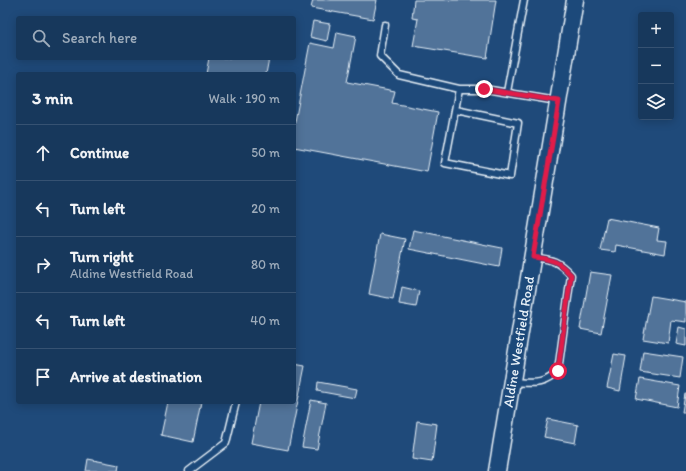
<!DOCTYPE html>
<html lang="en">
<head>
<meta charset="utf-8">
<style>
  body { margin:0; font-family:Itim,sans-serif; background:#244365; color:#f1f3f6 }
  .controls { position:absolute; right:12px; top:12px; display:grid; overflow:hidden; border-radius:4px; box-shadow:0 2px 10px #0003 }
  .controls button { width:36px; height:36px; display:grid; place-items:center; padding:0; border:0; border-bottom:1px solid #365272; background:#17385c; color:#f1f3f6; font:20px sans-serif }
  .stop { position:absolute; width:12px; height:12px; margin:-9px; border:3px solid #e11d48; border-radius:50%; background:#fff }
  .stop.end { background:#e11d48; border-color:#fff; box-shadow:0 1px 4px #0008 }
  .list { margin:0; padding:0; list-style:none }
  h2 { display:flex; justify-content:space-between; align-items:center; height:52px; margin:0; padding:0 16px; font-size:17px }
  h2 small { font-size:13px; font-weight:400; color:#9eacbb }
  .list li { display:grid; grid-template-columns:26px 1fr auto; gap:12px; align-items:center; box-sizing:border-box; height:56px; padding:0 16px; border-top:1px solid #365272 }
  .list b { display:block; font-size:15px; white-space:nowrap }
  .list p { margin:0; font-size:13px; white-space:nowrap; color:#9eacbb }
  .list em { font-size:13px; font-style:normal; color:#9eacbb }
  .icon { flex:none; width:22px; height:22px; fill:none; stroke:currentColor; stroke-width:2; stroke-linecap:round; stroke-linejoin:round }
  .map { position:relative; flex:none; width:686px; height:471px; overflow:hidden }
  .search { position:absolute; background:#17385c; box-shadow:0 2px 10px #0003; left:16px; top:16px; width:280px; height:44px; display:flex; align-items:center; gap:10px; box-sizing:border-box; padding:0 14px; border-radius:4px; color:#9eacbb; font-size:15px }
  .panel { position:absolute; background:#17385c; box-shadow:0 2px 10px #0003; left:16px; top:72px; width:280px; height:332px; border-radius:4px }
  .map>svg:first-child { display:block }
  .building { fill:#517399; stroke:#e8f1f8 }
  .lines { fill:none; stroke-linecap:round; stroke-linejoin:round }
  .lane-casing { stroke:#e8f1f8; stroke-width:9 }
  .secondary-casing { stroke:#e8f1f8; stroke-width:19 }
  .lane { stroke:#1f4a7a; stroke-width:6 }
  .secondary { stroke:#1f4a7a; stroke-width:16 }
  .route { stroke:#e11d48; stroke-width:5 }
  .labels { text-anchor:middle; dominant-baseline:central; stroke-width:3.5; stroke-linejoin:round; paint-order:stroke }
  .street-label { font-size:14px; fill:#e8f1f8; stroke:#1f4a7a }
</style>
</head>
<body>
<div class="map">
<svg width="686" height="471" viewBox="0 0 686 471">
  <rect width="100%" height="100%" fill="#1f4a7a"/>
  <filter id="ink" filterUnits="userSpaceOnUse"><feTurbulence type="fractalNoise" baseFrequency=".025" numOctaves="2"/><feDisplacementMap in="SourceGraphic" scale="8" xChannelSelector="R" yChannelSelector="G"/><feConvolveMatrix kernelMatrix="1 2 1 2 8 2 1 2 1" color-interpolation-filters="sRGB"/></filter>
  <g filter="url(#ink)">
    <path class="building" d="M313,0H377L373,19L311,8Z
      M414,0H496L487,58L413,46L418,19L412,18Z
      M313,21L330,24L327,41L310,37Z
      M337,32L356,36L347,82L395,91L392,103L438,112L427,172L294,147V127L310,43L334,48Z
      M209,58H269L266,74H206Z
      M607,218L659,228L657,240L667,241L665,254L616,245L615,252L600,250Z
      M413,230L502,248L499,267L409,249Z
      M380,234L405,239L393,299L369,294Z
      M590,272L612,275L601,333L580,329Z
      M402,287L419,291L416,307L399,304Z
      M651,296L686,302V322L671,320L668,343L643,339Z
      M679,327L686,329V346L676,344Z
      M643,351L683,357L680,378L640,372Z
      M614,354L626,356L620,391L607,388Z
      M294,364L305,366L288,450L251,443L259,402H294Z
      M640,379L680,386L677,407L636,399Z
      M318,382L357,389L355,398L317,391Z
      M685,394H686V412H682Z
      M311,400L326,403L317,449L302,447Z
      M168,402H201L193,442L161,435Z
      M548,419L578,425L575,443L544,437Z
      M417,421L437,424L432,462L412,459Z
      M88,459L119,465L118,471H86Z"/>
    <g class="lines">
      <defs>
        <path id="lane" d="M385,25L380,56L399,75L459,89
          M507,92L524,0
          M456,110L518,123L510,176L445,163L459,89H485L557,101
          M513,382C532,383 544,386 558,371L571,275C557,260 553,260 533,257
          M189,471L226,443L236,402"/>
        <g id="secondary">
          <path id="s1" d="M497,471L575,0"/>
        </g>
      </defs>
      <use href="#lane" class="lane-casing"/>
      <use href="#secondary" class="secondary-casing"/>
      <use href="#lane" class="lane"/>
      <use href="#secondary" class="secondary"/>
    </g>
  </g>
  <g class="lines" filter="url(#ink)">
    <path class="route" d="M484,89L559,101L533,257C553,260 557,260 571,275L558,371"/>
  </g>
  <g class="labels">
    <g class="street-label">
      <text stroke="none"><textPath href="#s1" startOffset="131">Aldine Westfield Road</textPath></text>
    </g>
  </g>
</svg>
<div class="controls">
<button>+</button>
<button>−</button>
<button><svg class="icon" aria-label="layers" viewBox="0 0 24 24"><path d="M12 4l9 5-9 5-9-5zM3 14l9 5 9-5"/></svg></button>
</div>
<div class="stop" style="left:558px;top:371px"></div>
<div class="stop end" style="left:484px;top:89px"></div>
<div class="search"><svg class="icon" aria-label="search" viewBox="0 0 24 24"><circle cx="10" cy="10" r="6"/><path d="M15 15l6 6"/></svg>Search here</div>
<section class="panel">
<h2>3 min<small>Walk · 190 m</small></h2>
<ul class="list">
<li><svg class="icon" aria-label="ahead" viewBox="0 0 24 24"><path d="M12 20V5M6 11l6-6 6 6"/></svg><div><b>Continue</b></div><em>50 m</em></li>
<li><svg class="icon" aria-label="left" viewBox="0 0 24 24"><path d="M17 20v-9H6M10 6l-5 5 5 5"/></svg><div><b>Turn left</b></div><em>20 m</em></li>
<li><svg class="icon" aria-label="right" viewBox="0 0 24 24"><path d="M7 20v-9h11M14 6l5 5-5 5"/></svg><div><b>Turn right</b><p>Aldine Westfield Road</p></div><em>80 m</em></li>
<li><svg class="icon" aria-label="left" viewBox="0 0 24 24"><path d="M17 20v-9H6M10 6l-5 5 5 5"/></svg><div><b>Turn left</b></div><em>40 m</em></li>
<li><svg class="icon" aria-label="arrive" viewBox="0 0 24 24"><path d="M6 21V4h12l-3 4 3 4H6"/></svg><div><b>Arrive at destination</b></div></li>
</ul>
</section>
</div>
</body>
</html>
